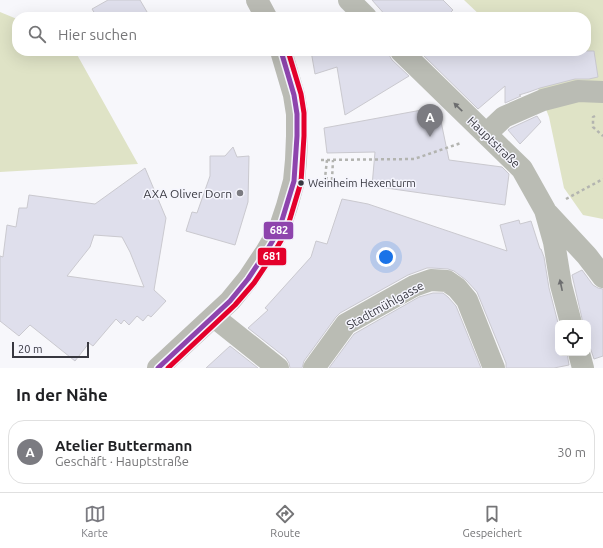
<!DOCTYPE html>
<html lang="de">
<head>
<meta charset="utf-8">
<style>
  body { margin:0; font-family:Ubuntu,sans-serif; background:#f2f2f2; color:#202124 }
  .controls { position:absolute; right:12px; bottom:12px; display:grid; overflow:hidden; border-radius:8px; box-shadow:0 4px 16px #0002 }
  .controls button { width:36px; height:36px; display:grid; place-items:center; padding:0; border:0; border-bottom:1px solid #e0e0e0; background:#fff; color:#202124; font:20px sans-serif }
  .scale { position:absolute; left:12px; bottom:10px; width:77px; box-sizing:border-box; padding-left:4px; border:2px solid #383840; border-top:0; font-size:11px; line-height:14px; white-space:nowrap; color:#383840; -webkit-text-stroke:3px #f5f5fd; paint-order:stroke }
  .you { position:absolute; left:386px; top:257px; width:14px; height:14px; margin:-10px; border:3px solid #fff; border-radius:50%; background:#1a73e8; box-shadow:0 0 0 6px #1a73e833 }
  .badge { display:grid; place-items:center; width:26px; height:26px; border-radius:50%; background:#7b7b81; color:#fff; font-size:13px; font-weight:700 }
  .pin { position:absolute; translate:-50% -33px; filter:drop-shadow(0 1px 2px #0008) }
  .pin::after { content:''; position:absolute; top:21px; width:14px; height:12px; background:inherit; clip-path:polygon(0 0,100% 0,50% 100%) }
  .list { margin:0; padding:0; list-style:none }
  h2 { display:flex; justify-content:space-between; align-items:center; height:52px; margin:0; padding:0 16px; font-size:17px }
  h2 small { font-size:13px; font-weight:400; color:#757577 }
  .list li { display:grid; grid-template-columns:26px 1fr auto; gap:12px; align-items:center; box-sizing:border-box; height:64px; margin:0 8px 8px; padding:0 8px; border:1px solid #e0e0e0; border-radius:16px }
  .list b { display:block; font-size:15px; white-space:nowrap }
  .list p { margin:0; font-size:13px; white-space:nowrap; color:#757577 }
  .list em { font-size:13px; font-style:normal; color:#757577 }
  .icon { flex:none; width:22px; height:22px; fill:none; stroke:currentColor; stroke-width:2; stroke-linecap:round; stroke-linejoin:round }
  .map { position:relative; flex:none; width:603px; height:368px; overflow:hidden }
  .search { position:absolute; background:#fff; box-shadow:0 4px 16px #0002; left:12px; right:12px; top:12px; height:44px; display:flex; align-items:center; gap:10px; box-sizing:border-box; padding:0 14px; border-radius:16px; color:#757577; font-size:15px }
  .sheet { height:124px; background:#fff }
  nav { display:flex; justify-content:space-around; align-items:center; box-sizing:border-box; height:56px; border-top:1px solid #e0e0e0; background:#fff; font-size:11px; color:#757577 }
  nav a { display:grid; justify-items:center; gap:2px }
  nav .on { color:#7b7b81 }
  .map>svg:first-child { display:block }
  .green { fill:#dfe3c6 }
  .building { fill:#dfdfec; stroke:#cac9cf; fill-rule:evenodd }
  .lines { fill:none; stroke-linecap:round; stroke-linejoin:round }
  .path { stroke:#b3b4b0; stroke-width:2.5; stroke-dasharray:3 3; stroke-linecap:butt }
  .minor { stroke:#babcb4; stroke-width:22 }
  .secondary { stroke:#babbb4; stroke-width:22 }
  .bus-1-casing { stroke:#f5f5fd; stroke-width:8 }
  .bus-2-casing { stroke:#f5f5fd; stroke-width:8 }
  .bus-1 { stroke:#8e44ad; stroke-width:5 }
  .bus-2 { stroke:#e4002b; stroke-width:5 }
  .oneway { fill:#6c6d6e }
  .bus-dot { fill:#383840; stroke:#f5f5fd; stroke-width:1.5 }
  .poi-dot { fill:#7b7b81; stroke:#f5f5fd; stroke-width:1.5 }
  .labels { text-anchor:middle; dominant-baseline:central; stroke-width:3; stroke-linejoin:round; paint-order:stroke }
  .bus-label { font-size:11px; fill:#383840; stroke:#f5f5fd; text-anchor:start }
  .street-label { font-size:12px; fill:#383840; stroke:#f5f5fd }
  .poi-label { font-size:12px; fill:#383840; stroke:#f5f5fd; text-anchor:end }
  .line-badge { stroke:#f5f5fd; stroke-width:1.5 }
  .badge-label { font-size:11px; text-anchor:middle; font-weight:bold; fill:#fff }
</style>
</head>
<body>
<div class="map">
<svg width="603" height="368" viewBox="0 0 603 368">
  <rect width="100%" height="100%" fill="#f7f7fb"/>
  <path class="green" d="M464,0H603V219L583,215L564,188L549,117L537,86L586,51V17H482Z
    M0,12L17,19V51H75L138,164L0,172Z"/>
  <path class="building" d="M108,0H140L150,17H97L92,9Z
    M372,0H443L453,10L446,17H387Z
    M311,51H389V55L392,60L409,76L345,115L337,67L315,74Z
    M419,51H594L598,77L589,79H575L540,88L529,92L519,95L521,96L505,103V86L478,109Z
    M438,107L449,160L502,167L509,174L505,205L372,186L375,152L327,153L324,128Z
    M537,116L541,122L520,144L508,130L511,128Z
    M233,147L237,157L249,156L248,202L235,245L186,231L192,212L197,213L210,176V156H225Z
    M145,168L166,218L154,290L166,301L151,317L148,315L143,321L137,316L129,325L124,320L121,324L116,319L93,346L89,343L75,361L30,325L19,336L0,321V256L3,257L7,225L16,227L19,208H27L29,195L95,204ZM94,235L122,237L130,252L144,287L67,276L90,247Z
    M342,199L368,204L507,251L500,225L519,220L520,224L531,221L540,249H541L544,257L549,288L558,323V353H567L569,365L554,368H506V363L477,292L466,280L454,271L448,269L432,268H427L408,275L340,313L336,317L304,361L302,368H290L289,363L286,358L248,328L268,310L265,308L311,257L316,241L327,244Z
    M582,270L593,285L598,288L603,289V356L594,359L591,350L588,344V323H583L572,275Z
    M433,293H443L448,297L456,306L481,368H329L354,334L419,297Z
    M230,346L258,368H206Z"/>
  <g class="lines">
    <path class="path" d="M595,116L593,117V127L603,136
      M321,160L414,159L461,143
      M327,160L325,178L332,179L333,160
      M566,199L603,179"/>
    <path class="minor" d="M349,0L366,17
      M401,51L522,169L545,210L554,242L561,285L571,323
      M486,134L504,117L543,100L578,91L603,92
      M548,214L587,256L603,277
      M214,317L278,368
      M579,353L583,368
      M314,368L346,324L414,286L431,280L447,281L457,288L467,300L494,368"/>
    <path class="secondary" d="M257,0L266,17
      M158,368L230,301L248,279L266,252L279,230L287,206L294,181L296,160L297,136V114L294,95L281,51"/>
    <defs>
      <path id="bus-1" d="M158,368L230,301L248,279L266,252L279,230L294,181L297,136V114L294,95L281,51"/>
      <path id="bus-2" d="M168,368L235,305L254,283L272,256L286,232L301,182L304,136V113L301,94L288,51"/>
    </defs>
    <use href="#bus-1" class="bus-1-casing"/>
    <use href="#bus-2" class="bus-2-casing"/>
    <use href="#bus-1" class="bus-1"/>
    <use href="#bus-2" class="bus-2"/>
  </g>
  <defs><path id="oneway-solid" d="M-6-.8H1V-3.2L6.5 0L1 3.2V.8H-6Z"/></defs>
  <g class="oneway">
    <use href="#oneway-solid" transform="translate(458 107) rotate(-136)"/>
    <use href="#oneway-solid" transform="translate(561 285) rotate(-102)"/>
  </g>
  <circle class="bus-dot" cx="301" cy="183" r="3.5"/>
  <circle class="poi-dot" cx="240" cy="193" r="4"/>
  <g class="labels">
    <g class="bus-label">
      <text x="308" y="183">Weinheim Hexenturm</text>
    </g>
    <g class="street-label">
      <text transform="translate(494 142) rotate(44)">Hauptstraße</text>
      <text transform="translate(385 305) rotate(-29)">Stadtmühlgasse</text>
    </g>
    <g class="poi-label">
      <text x="232" y="193">AXA Oliver Dorn</text>
    </g>
  </g>
  <g class="line-badge">
    <rect x="263" y="221" width="31" height="19" rx="4" fill="#8e44ad"/>
    <rect x="257" y="247" width="30" height="19" rx="4" fill="#e4002b"/>
  </g>
  <g class="badge-label">
    <text x="279" y="234">682</text>
    <text x="272" y="260">681</text>
  </g>
</svg>
<div class="controls">
<button><svg class="icon" aria-label="locate" viewBox="0 0 24 24"><circle cx="12" cy="12" r="6"/><path d="M12 2v4M12 18v4M2 12h4M18 12h4"/></svg></button>
</div>
<div class="scale">20 m</div>
<div class="you"></div>
<div class="pin badge" style="left:430px;top:137px">A</div>
<div class="search"><svg class="icon" aria-label="search" viewBox="0 0 24 24"><circle cx="10" cy="10" r="6"/><path d="M15 15l6 6"/></svg>Hier suchen</div>
</div>
<section class="sheet">
<h2>In der Nähe<small></small></h2>
<ul class="list">
<li><span class="badge">A</span><div><b>Atelier Buttermann</b><p>Geschäft · Hauptstraße</p></div><em>30 m</em></li>
</ul>
</section>
<nav>
<a class="on"><svg class="icon" aria-label="map" viewBox="0 0 24 24"><path d="M3 6l6-2 6 2 6-2v14l-6 2-6-2-6 2zM9 4v14M15 6v14"/></svg>Karte</a>
<a><svg class="icon" aria-label="directions" viewBox="0 0 24 24"><path d="M12 3l9 9-9 9-9-9zM9 14v-3h6M13 9l2 2-2 2"/></svg>Route</a>
<a><svg class="icon" aria-label="saved" viewBox="0 0 24 24"><path d="M7 4h10v16l-5-4-5 4z"/></svg>Gespeichert</a>
</nav>
</body>
</html>
